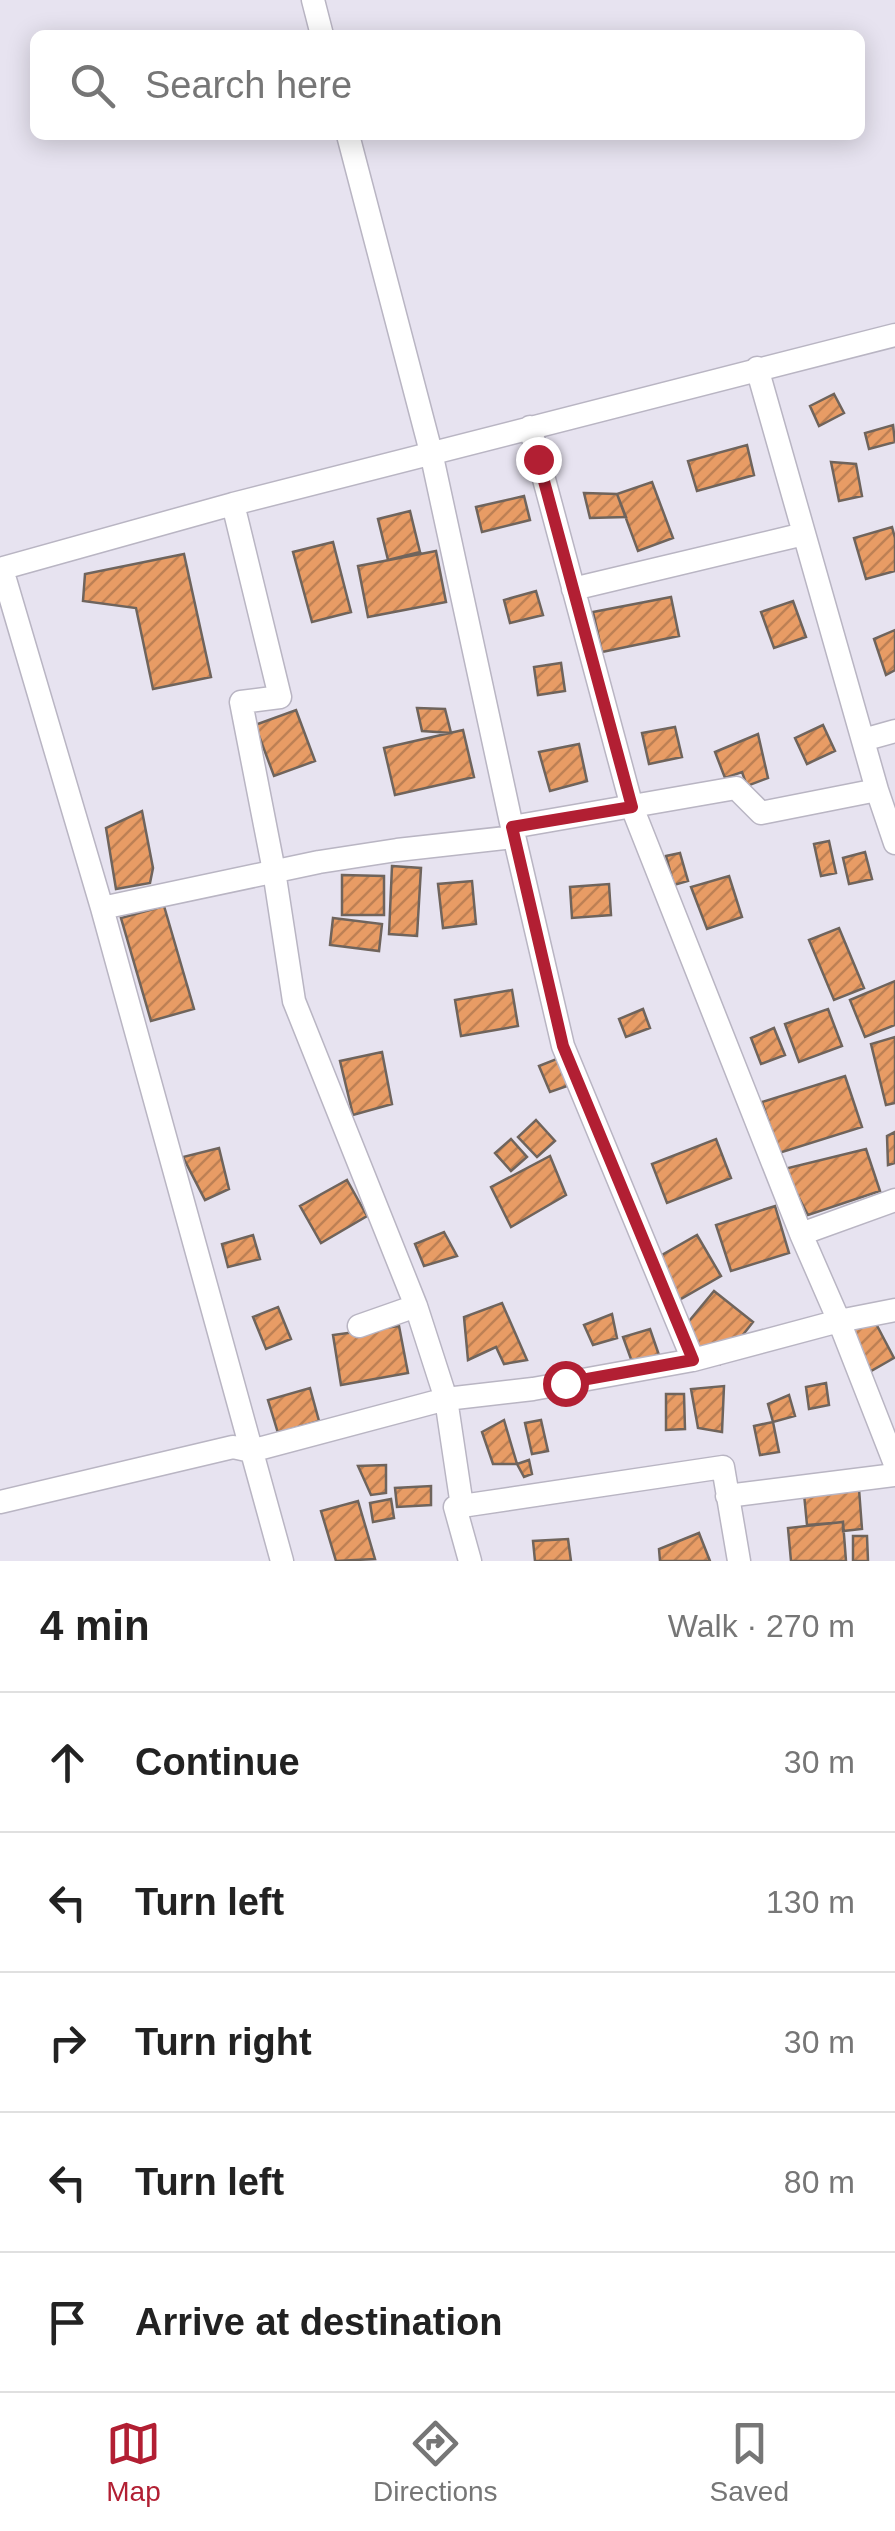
<!DOCTYPE html>
<html lang="en">
<head>
<meta charset="utf-8">
<style>
  body { margin:0; font-family:Arial,sans-serif; background:#f6f6f6; color:#222 }
  .stop { position:absolute; width:30px; height:30px; margin:-22px; border:8px solid #b21f33; border-radius:50%; background:#fff }
  .stop.end { background:#b21f33; border-color:#fff; box-shadow:0 2px 10px #0008 }
  .list { margin:0; padding:0; list-style:none }
  h2 { display:flex; justify-content:space-between; align-items:center; height:130px; margin:0; padding:0 40px; font-size:42px }
  h2 small { font-size:32px; font-weight:400; color:#767676 }
  .list li { display:grid; grid-template-columns:65px 1fr auto; gap:30px; align-items:center; box-sizing:border-box; height:140px; padding:0 40px; border-top:2px solid #e0e0e0 }
  .list b { display:block; font-size:38px; white-space:nowrap }
  .list em { font-size:32px; font-style:normal; color:#767676 }
  .icon { flex:none; width:55px; height:55px; fill:none; stroke:currentColor; stroke-width:2; stroke-linecap:round; stroke-linejoin:round }
  .map { position:relative; flex:none; width:895px; height:1561px; overflow:hidden }
  .search { position:absolute; background:#fff; box-shadow:0 5px 25px #0003; left:30px; right:30px; top:30px; height:110px; display:flex; align-items:center; gap:25px; box-sizing:border-box; padding:0 35px; border-radius:15px; color:#767676; font-size:38px }
  .sheet { height:830px; background:#fff }
  nav { display:flex; justify-content:space-around; align-items:center; box-sizing:border-box; height:140px; border-top:2px solid #e0e0e0; background:#fff; font-size:28px; color:#767676 }
  nav a { display:grid; justify-items:center; gap:5px }
  nav .on { color:#b21f33 }
  .map>svg:first-child { display:block }
  .building { fill:url(#building-hatch); stroke:#6f645c; stroke-width:2.5 }
  .lines { fill:none; stroke-linecap:round; stroke-linejoin:round }
  .minor-casing { stroke:#b9b5c3; stroke-width:25 }
  .minor { stroke:#fff; stroke-width:22 }
  .route { stroke:#b21f33; stroke-width:12 }
</style>
</head>
<body>
<div class="map">
<svg width="895" height="1561" viewBox="0 0 895 1561">
  <defs>
    <pattern id="building-hatch" width="6" height="6" patternUnits="userSpaceOnUse" patternTransform="scale(2.5)"><rect width="6" height="6" fill="#e89c65"/><path d="M-1 1l2-2M0 6l6-6M5 7l2-2" fill="none" stroke="#bd8054"/></pattern>
  </defs>
  <rect width="100%" height="100%" fill="#e7e3f0"/>
  <path class="building" d="M834,394L844,413L819,426L810,406Z
    M893,425L895,442L869,449L865,433Z
    M747,445L754,475L697,491L688,461Z
    M831,462L856,464L862,496L839,501Z
    M652,482L673,538L638,551L617,494Z
    M584,493L617,494L626,517L590,518Z
    M524,496L530,520L482,532L476,507Z
    M410,511L420,552L388,560L378,519Z
    M892,527L895,538V571L866,579L854,538Z
    M333,542L351,612L312,622L293,552Z
    M436,551L446,602L368,617L358,566Z
    M184,554L211,677L153,689L136,608L83,601L85,574Z
    M536,591L543,615L510,623L504,600Z
    M671,597L679,636L602,652L593,612Z
    M793,601L806,637L774,648L761,612Z
    M895,630V670L886,675L874,639Z
    M561,663L565,691L538,695L534,667Z
    M417,708L445,709L451,733L422,731Z
    M296,710L315,761L274,776L255,725Z
    M823,725L835,751L807,764L795,738Z
    M675,727L682,757L649,764L642,733Z
    M463,730L474,777L395,795L384,748Z
    M758,734L768,778L747,786L742,772L725,778L715,752Z
    M579,744L587,781L550,791L539,752Z
    M142,811L153,868L150,883L116,889L106,828Z
    M829,841L836,873L821,876L814,844Z
    M865,852L872,879L849,884L843,858Z
    M680,853L688,881L674,885L666,856Z
    M392,866L421,868L417,936L389,934Z
    M342,875L384,876V915H342Z
    M729,876L742,917L707,929L691,887Z
    M472,881L476,924L443,928L438,884Z
    M609,884L611,915L572,918L570,887Z
    M164,906L194,1009L151,1021L121,918Z
    M333,918L382,924L379,951L330,945Z
    M839,928L864,988L834,1000L809,940Z
    M895,981V1025L865,1037L850,1000Z
    M512,990L518,1026L461,1036L455,1000Z
    M643,1009L650,1028L626,1037L619,1019Z
    M828,1009L842,1046L799,1062L785,1024Z
    M774,1028L785,1055L761,1064L751,1038Z
    M895,1037V1103L886,1105L871,1044Z
    M382,1052L392,1104L353,1115L340,1061Z
    M559,1058L570,1085L550,1092L539,1066Z
    M845,1076L862,1127L779,1153L762,1102Z
    M536,1120L555,1141L537,1157L518,1137Z
    M895,1132V1163L888,1165L887,1136Z
    M511,1139L527,1157L511,1171L495,1153Z
    M716,1139L731,1178L667,1203L652,1164Z
    M219,1148L229,1189L205,1200L183,1157Z
    M866,1149L880,1191L808,1215L784,1169Z
    M550,1156L566,1195L511,1227L491,1187Z
    M347,1180L367,1216L321,1243L300,1206Z
    M775,1206L789,1253L731,1271L716,1225Z
    M444,1232L457,1256L424,1266L415,1244Z
    M253,1235L260,1259L228,1267L222,1244Z
    M697,1235L721,1276L679,1300L655,1259Z
    M714,1291L753,1322L720,1364L680,1332Z
    M502,1303L527,1360L504,1364L496,1347L468,1360L464,1317Z
    M278,1307L291,1339L266,1349L253,1317Z
    M612,1314L617,1338L593,1345L584,1325Z
    M873,1318L894,1358L871,1371L841,1328Z
    M399,1326L408,1373L341,1385L333,1335Z
    M650,1329L661,1361L631,1359L623,1337Z
    M826,1383L829,1405L809,1409L806,1387Z
    M724,1386L722,1432L698,1428L691,1389Z
    M310,1388L319,1421L278,1433L268,1400Z
    M666,1394H684L685,1429L666,1430Z
    M789,1395L795,1416L773,1422L768,1404Z
    M504,1420L517,1464H493L482,1432Z
    M541,1420L548,1451L532,1454L525,1423Z
    M773,1422L779,1452L760,1455L754,1426Z
    M529,1460L532,1474L524,1477L517,1464Z
    M386,1465V1493L371,1495L358,1466Z
    M431,1486V1505L397,1507L395,1488Z
    M859,1489L862,1529L843,1531V1522L807,1525L804,1494Z
    M391,1499L394,1518L373,1522L370,1503Z
    M358,1501L375,1559L336,1561L321,1511Z
    M843,1522L846,1561H791L788,1528Z
    M699,1533L710,1561H660L659,1549Z
    M853,1536H867L868,1561H853Z
    M568,1539L571,1561H535L533,1541Z"/>
  <g class="lines">
    <defs>
      <path id="minor" d="M313,0L322,35
        M348,135L431,452L512,827L563,1046L693,1360
        M757,368L877,790L895,843
        M530,427L632,807L801,1234L839,1321L895,1464
        M233,504L280,697L241,702L274,871L294,1001L416,1306L446,1399L462,1506
        M0,569L233,504L895,335
        M2,569L102,908L282,1561
        M573,589L804,534
        M863,740L895,731
        M512,827L736,788L761,813L877,790
        M102,908L319,862L397,850L514,837
        M801,1234L895,1200
        M359,1326L416,1306
        M727,1496L895,1475
        M0,1502L233,1447L251,1451L446,1399L533,1389L693,1360L839,1321L895,1310
        M470,1561L455,1507L723,1467L739,1561"/>
    </defs>
    <use href="#minor" class="minor-casing"/>
    <use href="#minor" class="minor"/>
  </g>
  <g class="lines">
    <path class="route" d="M538,459L632,807L512,827L563,1046L693,1360L565,1383"/>
  </g>
</svg>
<div class="stop" style="left:565px;top:1383px"></div>
<div class="stop end" style="left:538px;top:459px"></div>
<div class="search"><svg class="icon" aria-label="search" viewBox="0 0 24 24"><circle cx="10" cy="10" r="6"/><path d="M15 15l6 6"/></svg>Search here</div>
</div>
<section class="sheet">
<h2>4 min<small>Walk · 270 m</small></h2>
<ul class="list">
<li><svg class="icon" aria-label="ahead" viewBox="0 0 24 24"><path d="M12 20V5M6 11l6-6 6 6"/></svg><div><b>Continue</b></div><em>30 m</em></li>
<li><svg class="icon" aria-label="left" viewBox="0 0 24 24"><path d="M17 20v-9H6M10 6l-5 5 5 5"/></svg><div><b>Turn left</b></div><em>130 m</em></li>
<li><svg class="icon" aria-label="right" viewBox="0 0 24 24"><path d="M7 20v-9h11M14 6l5 5-5 5"/></svg><div><b>Turn right</b></div><em>30 m</em></li>
<li><svg class="icon" aria-label="left" viewBox="0 0 24 24"><path d="M17 20v-9H6M10 6l-5 5 5 5"/></svg><div><b>Turn left</b></div><em>80 m</em></li>
<li><svg class="icon" aria-label="arrive" viewBox="0 0 24 24"><path d="M6 21V4h12l-3 4 3 4H6"/></svg><div><b>Arrive at destination</b></div></li>
</ul>
</section>
<nav>
<a class="on"><svg class="icon" aria-label="map" viewBox="0 0 24 24"><path d="M3 6l6-2 6 2 6-2v14l-6 2-6-2-6 2zM9 4v14M15 6v14"/></svg>Map</a>
<a><svg class="icon" aria-label="directions" viewBox="0 0 24 24"><path d="M12 3l9 9-9 9-9-9zM9 14v-3h6M13 9l2 2-2 2"/></svg>Directions</a>
<a><svg class="icon" aria-label="saved" viewBox="0 0 24 24"><path d="M7 4h10v16l-5-4-5 4z"/></svg>Saved</a>
</nav>
</body>
</html>
